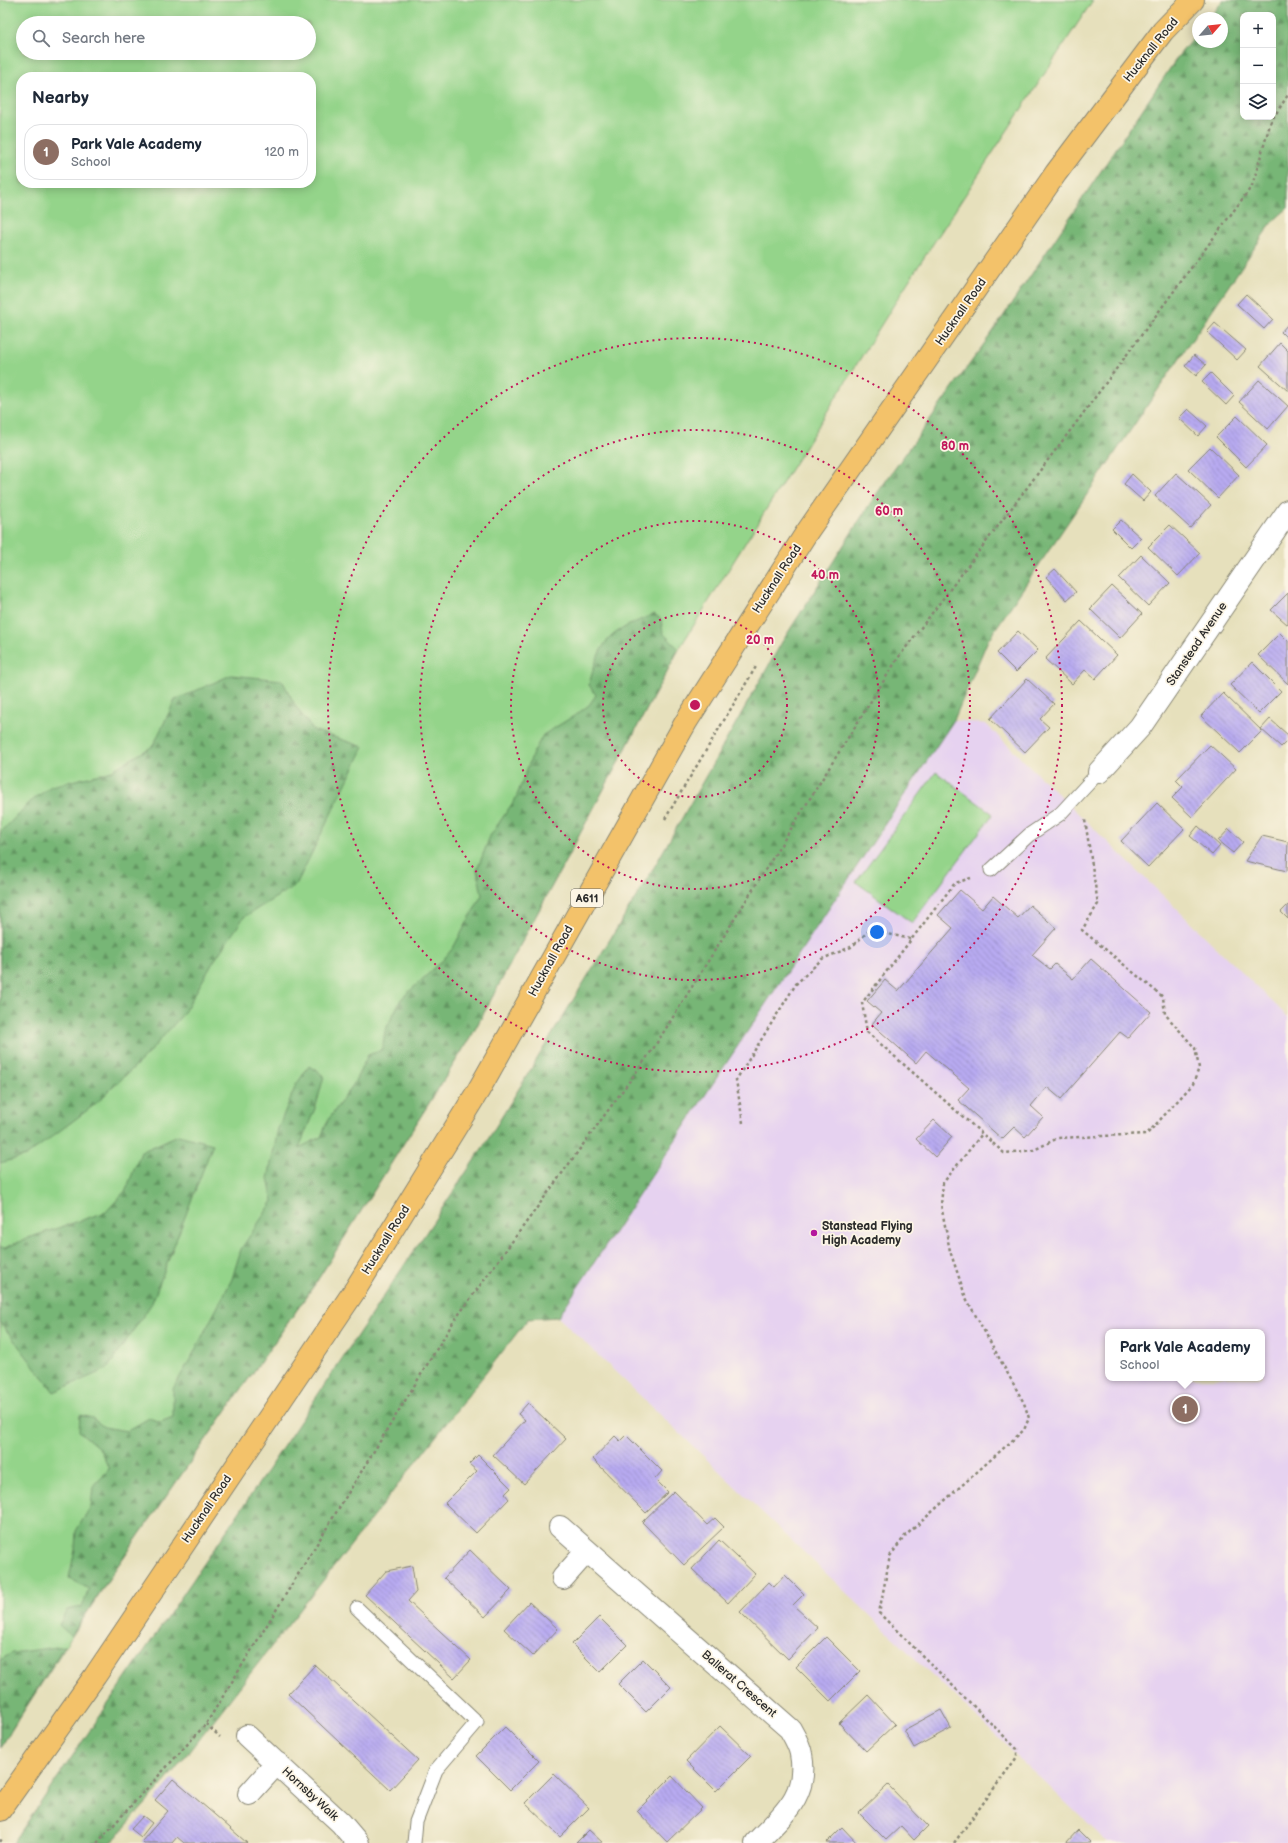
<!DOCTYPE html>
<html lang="en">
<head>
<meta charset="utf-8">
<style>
  body { margin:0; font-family:"Balsamiq Sans",sans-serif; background:#f2f2f3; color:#1f2937 }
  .controls { position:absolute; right:12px; top:12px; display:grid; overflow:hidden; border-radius:8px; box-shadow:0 2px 10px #0003 }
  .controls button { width:36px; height:36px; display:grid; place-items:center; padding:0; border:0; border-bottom:1px solid #e0e1e3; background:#fff; color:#1f2937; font:20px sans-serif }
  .compass { position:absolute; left:1192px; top:12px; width:36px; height:36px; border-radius:50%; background:#fff; box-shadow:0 2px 10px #0003; rotate:62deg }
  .you { position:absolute; left:877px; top:932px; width:14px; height:14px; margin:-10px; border:3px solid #fff; border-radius:50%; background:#1a73e8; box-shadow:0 0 0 6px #1a73e833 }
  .badge { display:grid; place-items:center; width:26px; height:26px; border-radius:50%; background:#b5179e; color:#fff; font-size:13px; font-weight:700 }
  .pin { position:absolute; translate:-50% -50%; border:2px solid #fff; box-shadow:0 1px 4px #0006 }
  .popup { position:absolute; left:1105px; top:1329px; width:160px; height:52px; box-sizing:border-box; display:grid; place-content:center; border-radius:8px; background:#fff; filter:drop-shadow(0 1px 3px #0005); font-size:13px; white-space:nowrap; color:#747a83 }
  .popup b { font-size:15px; color:#1f2937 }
  .popup::after { content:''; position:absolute; left:50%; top:100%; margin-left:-8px; border:8px solid transparent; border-top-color:#fff }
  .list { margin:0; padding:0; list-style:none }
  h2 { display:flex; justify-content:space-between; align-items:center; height:52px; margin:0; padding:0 16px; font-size:17px }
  h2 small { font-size:13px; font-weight:400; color:#747a83 }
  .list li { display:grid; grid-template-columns:26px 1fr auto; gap:12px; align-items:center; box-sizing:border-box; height:56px; margin:0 8px 8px; padding:0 8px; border:1px solid #e0e1e3; border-radius:16px }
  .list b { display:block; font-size:15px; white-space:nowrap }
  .list p { margin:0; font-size:13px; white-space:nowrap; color:#747a83 }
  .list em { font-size:13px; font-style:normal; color:#747a83 }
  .icon { flex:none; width:22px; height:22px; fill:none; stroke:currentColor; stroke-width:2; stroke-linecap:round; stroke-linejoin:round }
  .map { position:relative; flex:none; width:1288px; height:1843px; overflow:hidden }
  .search { position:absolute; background:#fff; box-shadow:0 2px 10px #0003; left:16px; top:16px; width:300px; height:44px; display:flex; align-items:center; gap:10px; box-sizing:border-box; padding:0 14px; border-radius:22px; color:#747a83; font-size:15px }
  .panel { position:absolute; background:#fff; box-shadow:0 2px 10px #0003; left:16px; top:72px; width:300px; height:116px; border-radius:16px }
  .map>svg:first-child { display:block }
  .built { fill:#e6d2f0; fill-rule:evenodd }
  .grass { fill:#94d48a; stroke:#60805a; fill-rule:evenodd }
  .forest { fill:url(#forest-firs); stroke:#517050; fill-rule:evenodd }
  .building { fill:url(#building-back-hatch) }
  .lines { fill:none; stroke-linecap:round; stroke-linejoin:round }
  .service-casing { stroke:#888674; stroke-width:15 }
  .minor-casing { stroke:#888674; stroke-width:24 }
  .primary-casing { stroke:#888674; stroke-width:24 }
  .path { stroke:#888674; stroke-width:2.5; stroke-dasharray:3 3; stroke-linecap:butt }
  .service { stroke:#fff; stroke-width:13 }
  .minor { stroke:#fff; stroke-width:22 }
  .primary { stroke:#f3c26a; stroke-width:22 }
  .ring { fill:none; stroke:#c2185b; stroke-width:2; stroke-dasharray:2 4 }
  .poi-dot { fill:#b5179e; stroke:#fcf5e5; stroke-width:1.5 }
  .labels { text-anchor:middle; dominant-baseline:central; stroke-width:3.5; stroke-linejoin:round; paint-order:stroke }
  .shield { fill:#fcf5e5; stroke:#6a6863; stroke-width:1 }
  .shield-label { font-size:11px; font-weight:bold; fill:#2b2b2b }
  .street-label { font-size:12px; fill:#2b2b2b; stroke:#fcf5e5 }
  .poi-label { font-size:12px; font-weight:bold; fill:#2b2b2b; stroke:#fcf5e5; text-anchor:start }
  .centre { fill:#c2185b; stroke:#fcf5e5; stroke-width:2 }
  .ring-label { font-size:12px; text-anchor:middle; font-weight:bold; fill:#c2185b; stroke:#fcf5e5; stroke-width:3.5; stroke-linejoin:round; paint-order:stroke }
</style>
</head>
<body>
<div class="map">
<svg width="1288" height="1843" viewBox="0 0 1288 1843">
  <defs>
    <pattern id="forest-firs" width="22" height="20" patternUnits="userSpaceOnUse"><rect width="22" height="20" fill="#77b676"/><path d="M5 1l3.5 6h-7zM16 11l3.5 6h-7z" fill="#629461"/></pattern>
    <pattern id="building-back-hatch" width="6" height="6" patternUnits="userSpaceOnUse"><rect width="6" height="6" fill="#b8aaf1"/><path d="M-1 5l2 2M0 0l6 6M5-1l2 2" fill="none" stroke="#968bc3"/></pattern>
  </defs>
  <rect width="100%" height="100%" fill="#fcf5e5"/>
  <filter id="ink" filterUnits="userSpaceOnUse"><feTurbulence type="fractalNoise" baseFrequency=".025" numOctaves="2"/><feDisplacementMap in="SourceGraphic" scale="8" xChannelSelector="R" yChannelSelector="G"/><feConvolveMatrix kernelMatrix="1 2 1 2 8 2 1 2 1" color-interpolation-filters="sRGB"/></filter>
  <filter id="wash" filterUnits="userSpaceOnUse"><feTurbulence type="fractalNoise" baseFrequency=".012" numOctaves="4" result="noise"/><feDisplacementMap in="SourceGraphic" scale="16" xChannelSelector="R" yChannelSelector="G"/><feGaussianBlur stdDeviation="0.9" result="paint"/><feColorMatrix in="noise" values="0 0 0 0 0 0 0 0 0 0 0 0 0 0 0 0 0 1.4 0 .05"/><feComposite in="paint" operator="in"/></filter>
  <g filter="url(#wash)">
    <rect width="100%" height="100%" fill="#e6e0bc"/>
    <path class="built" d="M954,720L986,724L1288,1017V1843H1108L558,1317ZM1108,1332H1262V1378H1108Z"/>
    <path class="grass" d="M0,0H1093L908,282L679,649L472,1035L315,1284L116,1568L0,1748ZM23,23H309V53H23ZM21,77H311V183H21Z
      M936,772L993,814L912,923L856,882Z"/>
    <path class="forest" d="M1223,0H1288V208L1272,222L988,640L954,720L558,1317L528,1319L166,1781L111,1843H13L253,1492L487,1141L653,869L782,642L873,499L994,330L1179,55L1198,32V42H1222V18H1209ZM1243,15H1273V117H1243Z
      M654,614L661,619L663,633L679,649L472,1035L315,1284L116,1568L71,1636L59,1625L67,1610L82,1607L89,1589L69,1578L75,1550L76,1531L91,1506L93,1487L109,1469L100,1449L79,1431L80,1415L92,1418L104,1427L127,1431L149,1418L160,1422L173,1417V1389L192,1356L232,1279L241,1249L273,1201L268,1179L278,1128L296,1085L309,1066L324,1076L316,1106L299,1148L321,1137L328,1120L353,1085L368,1055L382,1050L385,1031L401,999L442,961L453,948L482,895L477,870L490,836L516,798L533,753L543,735L577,714L589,705L596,695L589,685C601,637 609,633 654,614Z
      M231,675L282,680L296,707L313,730L364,747L296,885L244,917L214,961L183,1014L144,1058L93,1106L26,1156L0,1163V833L29,803L51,786L109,772L153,746L175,700Z
      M178,1135L213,1144L152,1303L107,1369L54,1392L0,1322V1247L5,1248L28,1238L106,1212L126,1190L141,1152Z
      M64,1646L0,1748V1660L12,1653Z"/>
    <g id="blocks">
      <path class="building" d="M1246,294L1273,319L1264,329L1237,304Z
        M1215,323L1246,350L1237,360L1207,332Z
        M1288,324V339L1281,332Z
        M1280,343L1288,351V391L1260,366Z
        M1194,355L1206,365L1196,376L1185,366Z
        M1211,373L1234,396L1226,405L1202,382Z
        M1259,380L1288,406L1268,429L1239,402Z
        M1188,409L1207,426L1198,436L1179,418Z
        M1237,416L1267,445L1246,467L1216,437Z
        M1210,447L1239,475L1218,498L1188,469Z
        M1176,473L1211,505L1190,528L1155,496Z
        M1132,474L1151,492L1143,501L1124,484Z
        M1121,520L1141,538L1131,548L1112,529Z
        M1170,525L1200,553L1178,576L1148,547Z
        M1141,555L1170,583L1148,606L1119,578Z
        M1055,569L1076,592L1067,600L1046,577Z
        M1112,586L1142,614L1120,638L1090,609Z
        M1288,593V625L1271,610Z
        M1081,621L1117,655L1095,679L1085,670L1072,684L1045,659Z
        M1018,631L1038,650L1016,672L997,653Z
        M1280,633L1288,641V684L1258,655Z
        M1252,662L1281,691L1259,713L1230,685Z
        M1027,679L1054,704L1040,719L1049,727L1025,752L990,719Z
        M1223,693L1262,731L1240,753L1201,716Z
        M1270,719L1288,735V740L1281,747L1261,729Z
        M1210,745L1236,769L1192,817L1172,798L1183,787L1176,780Z
        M1157,803L1184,829L1148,867L1121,841Z
        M1198,826L1220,846L1212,855L1190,836Z
        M1229,829L1243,842L1233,853L1218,841Z
        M1262,836L1288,842L1287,871L1245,861Z
        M960,890L982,909L993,896L1018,918L1030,905L1056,928L1032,955L1050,969L1055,964L1073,979L1091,959L1151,1012L1128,1038L1120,1032L1061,1099L1047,1087L1031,1106L1043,1117L1025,1137L1014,1127L1002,1139L958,1100L969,1088L926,1051L916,1063L872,1024L881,1013L867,1001L885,980L898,991L953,928L938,915Z
        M1288,905V919L1281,912Z
        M934,1120L952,1137L935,1157L916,1139Z
        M528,1403L566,1439L524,1484L493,1455L525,1420L518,1414Z
        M626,1435L662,1471L655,1479L668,1492L646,1513L593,1459L615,1436L620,1441Z
        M478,1455L511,1488L505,1494L509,1499L476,1533L445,1503L477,1471L469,1464Z
        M674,1491L707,1525L715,1518L724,1527L684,1565L642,1522Z
        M719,1540L755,1574L728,1603L692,1569Z
        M470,1550L511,1590L485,1617L444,1578Z
        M412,1566L416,1592L408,1601L471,1660L454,1678L365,1595L386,1571Z
        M785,1575L804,1594L793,1605L818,1628L788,1659L740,1612L769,1582L774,1587Z
        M529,1602L558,1629L533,1656L504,1629Z
        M599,1617L627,1645L600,1672L572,1644Z
        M826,1637L860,1671L830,1701L796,1667Z
        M643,1659L671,1687L646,1712L618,1684Z
        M315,1665L418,1760L390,1790L288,1694Z
        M868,1695L895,1724L866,1751L839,1723Z
        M941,1710L951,1728L914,1748L904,1730Z
        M720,1726L751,1756L716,1791L686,1761Z
        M505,1727L539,1761L510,1790L476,1756Z
        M554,1774L589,1808L560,1837L525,1803Z
        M672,1776L702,1808L667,1842L637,1811Z
        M173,1779L222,1821L247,1843H184L177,1837L172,1843H144L142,1841L168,1811L155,1800Z
        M888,1785L928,1826L914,1840L901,1826L886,1840L859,1813Z
        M143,1816L152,1823L141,1837L131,1829Z
        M842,1827L857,1843H826Z
        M589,1830L603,1843H576Z
        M1078,1830L1091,1843H1066Z"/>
    </g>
  </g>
  <g filter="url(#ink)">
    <use href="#blocks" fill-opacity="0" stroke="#888674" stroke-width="1"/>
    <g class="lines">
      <defs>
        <path id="service" d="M991,870L1029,835L1060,814L1099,772
          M357,1608L477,1722L436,1770L416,1822L414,1843"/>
        <path id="minor" d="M1099,772L1140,727L1288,511
          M560,1527L790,1729C794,1736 800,1746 801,1754C809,1796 782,1815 756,1843
          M563,1578L587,1551
          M247,1736L341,1823L358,1843
          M249,1794L277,1763"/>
        <path id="primary" d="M0,1810L95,1676L355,1290L478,1091L686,722L807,532L1056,173L1163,31L1193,0"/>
      </defs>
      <use href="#service" class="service-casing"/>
      <use href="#minor" class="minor-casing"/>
      <use href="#primary" class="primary-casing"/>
      <path class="path" d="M665,819L757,665
        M971,878L955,883L862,1003L867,1032L1004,1153L1034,1150L1058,1138L1147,1134L1193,1084L1199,1068L1195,1048L1165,1014L1163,997L1082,930L1098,904L1085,820
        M743,1123L736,1080L796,984L822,959L851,947L870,930L911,939
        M206,1724L220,1737
        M0,1842L3,1837
        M97,1843L206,1724L454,1321L653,1049L898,658L1079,419L1252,186L1271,121L1288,95
        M954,1843L1017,1757V1749L879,1613L890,1556L905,1536L1024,1430L1029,1418L1024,1403L966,1298L950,1251L941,1205L943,1183L982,1134"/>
      <use href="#service" class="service"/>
      <use href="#minor" class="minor"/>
      <use href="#primary" class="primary"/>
    </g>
  </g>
  <g class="ring">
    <circle cx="695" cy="705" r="92"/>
    <circle cx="695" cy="705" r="184"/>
    <circle cx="695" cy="705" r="275"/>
    <circle cx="695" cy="705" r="367"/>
  </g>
  <circle class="poi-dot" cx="814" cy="1233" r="4"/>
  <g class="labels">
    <rect class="shield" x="571" y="889" width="32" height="18" rx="3"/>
    <g class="shield-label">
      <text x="587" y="898">A611</text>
    </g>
    <g class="street-label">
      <text transform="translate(1151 50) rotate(-51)">Hucknall Road</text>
      <text transform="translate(961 312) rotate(-55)">Hucknall Road</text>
      <text transform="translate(777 579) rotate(-57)">Hucknall Road</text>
      <text transform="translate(1197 644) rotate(-56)">Stanstead Avenue</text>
      <text transform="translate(551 961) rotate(-61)">Hucknall Road</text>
      <text transform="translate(386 1240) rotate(-58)">Hucknall Road</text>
      <text transform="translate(207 1509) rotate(-56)">Hucknall Road</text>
      <text transform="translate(739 1684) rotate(41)">Ballerat Crescent</text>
      <text transform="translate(310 1794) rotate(43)">Hornsby Walk</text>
    </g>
    <g class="poi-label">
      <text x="822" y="1226">Stanstead Flying<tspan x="822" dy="14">High Academy</tspan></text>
    </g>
  </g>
  <circle cx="695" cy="705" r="6" class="centre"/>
  <g class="ring-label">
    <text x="955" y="450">80 m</text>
    <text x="889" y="515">60 m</text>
    <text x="825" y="579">40 m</text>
    <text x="760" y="644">20 m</text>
  </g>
</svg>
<div class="controls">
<button>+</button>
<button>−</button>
<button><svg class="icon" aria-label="layers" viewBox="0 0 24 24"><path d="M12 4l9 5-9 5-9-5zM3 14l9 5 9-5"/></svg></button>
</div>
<svg class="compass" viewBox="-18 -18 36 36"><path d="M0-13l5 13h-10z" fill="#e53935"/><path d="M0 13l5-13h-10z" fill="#747a83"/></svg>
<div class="you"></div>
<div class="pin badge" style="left:1185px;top:1409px;background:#8d6e63">1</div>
<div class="popup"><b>Park Vale Academy</b>School</div>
<div class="search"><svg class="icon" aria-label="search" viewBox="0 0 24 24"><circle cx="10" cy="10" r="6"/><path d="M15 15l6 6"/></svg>Search here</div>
<section class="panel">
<h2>Nearby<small></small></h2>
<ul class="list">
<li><span class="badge" style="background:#8d6e63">1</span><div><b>Park Vale Academy</b><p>School</p></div><em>120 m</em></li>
</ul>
</section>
</div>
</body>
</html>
